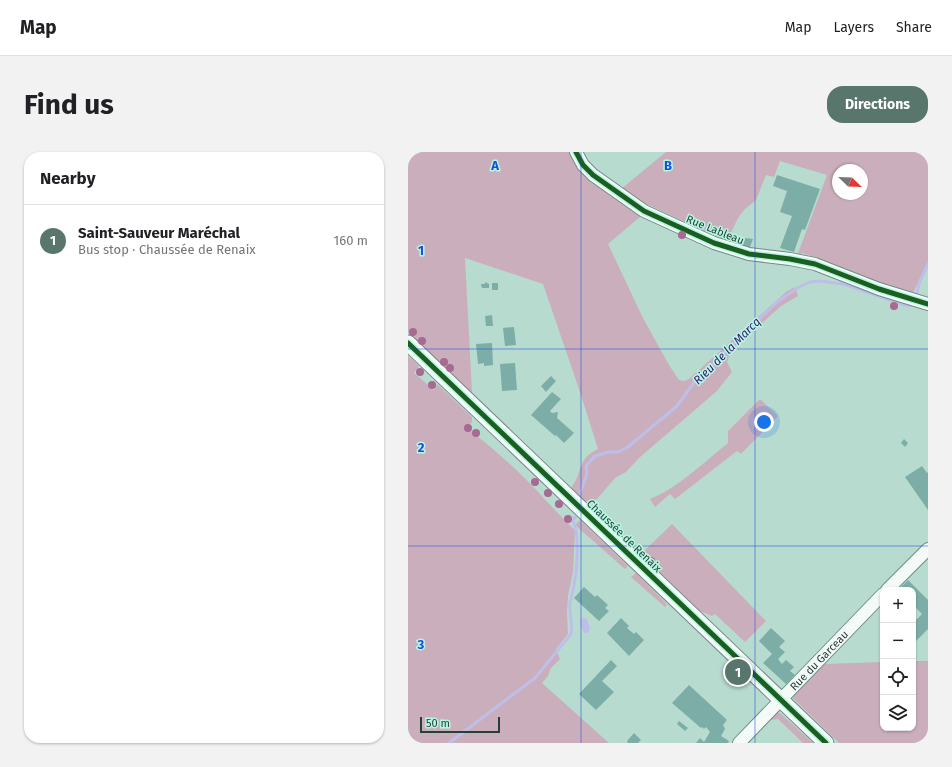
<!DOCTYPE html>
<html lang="en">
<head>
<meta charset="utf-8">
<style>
  body { margin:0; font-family:"Fira Sans",sans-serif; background:#f2f2f2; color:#202124 }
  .controls { position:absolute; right:12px; bottom:12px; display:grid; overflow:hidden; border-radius:8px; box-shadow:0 1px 3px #0004 }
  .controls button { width:36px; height:36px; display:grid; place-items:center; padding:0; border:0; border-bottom:1px solid #e0e0e0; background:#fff; color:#202124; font:20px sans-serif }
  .compass { position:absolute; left:424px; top:12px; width:36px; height:36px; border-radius:50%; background:#fff; box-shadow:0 1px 3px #0004; rotate:113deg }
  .scale { position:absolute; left:12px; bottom:10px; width:80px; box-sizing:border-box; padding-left:4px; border:2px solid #264038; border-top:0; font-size:11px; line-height:14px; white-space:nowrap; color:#264038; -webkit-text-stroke:3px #b6f7e2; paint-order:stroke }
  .you { position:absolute; left:356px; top:270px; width:14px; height:14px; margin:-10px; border:3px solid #fff; border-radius:50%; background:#1a73e8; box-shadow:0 0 0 6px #1a73e833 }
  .badge { display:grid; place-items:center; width:26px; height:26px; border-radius:50%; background:#59766d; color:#fff; font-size:13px; font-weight:700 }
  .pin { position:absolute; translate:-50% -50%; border:2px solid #fff; box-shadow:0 1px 4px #0006 }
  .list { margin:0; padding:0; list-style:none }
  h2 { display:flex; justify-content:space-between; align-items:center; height:52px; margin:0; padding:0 16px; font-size:17px }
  h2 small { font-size:13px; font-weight:400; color:#757577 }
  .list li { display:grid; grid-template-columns:26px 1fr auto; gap:12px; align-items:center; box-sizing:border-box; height:72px; padding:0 16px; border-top:1px solid #e0e0e0 }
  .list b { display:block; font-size:15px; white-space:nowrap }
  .list p { margin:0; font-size:13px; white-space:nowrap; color:#757577 }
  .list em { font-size:13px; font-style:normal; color:#757577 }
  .icon { flex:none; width:22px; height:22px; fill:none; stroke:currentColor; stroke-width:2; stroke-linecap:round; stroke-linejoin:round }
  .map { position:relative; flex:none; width:520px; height:591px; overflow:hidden; border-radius:16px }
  header { display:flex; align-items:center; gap:24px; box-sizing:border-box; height:56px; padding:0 20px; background:#fff; border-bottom:1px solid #e0e0e0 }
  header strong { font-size:19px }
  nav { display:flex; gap:22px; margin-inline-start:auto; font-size:14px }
  .intro { display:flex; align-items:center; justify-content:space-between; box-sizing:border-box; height:96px; padding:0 24px }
  h1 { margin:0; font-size:28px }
  .button { padding:10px 18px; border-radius:16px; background:#59766d; color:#fff; font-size:14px; font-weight:700 }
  main { display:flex; gap:24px; padding:0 24px }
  aside { flex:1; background:#fff; border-radius:16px; box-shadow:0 1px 3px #0004 }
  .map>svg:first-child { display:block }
  .green { fill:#cbaebc; fill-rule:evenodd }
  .water { fill:#bebfe9 }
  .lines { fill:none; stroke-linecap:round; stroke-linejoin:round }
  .stream { stroke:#bebfe9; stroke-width:3 }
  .building { fill:#7dada7 }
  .minor-casing { stroke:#708c84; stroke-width:14 }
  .major-casing { stroke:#708c84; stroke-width:17 }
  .minor { stroke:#f4faf8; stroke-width:12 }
  .major { stroke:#f4faf8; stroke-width:15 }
  .cycleway-casing { stroke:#b6f7e2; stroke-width:8 }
  .cycleway { stroke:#1b5e20; stroke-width:5 }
  .tree { fill:#a86992 }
  .grid { fill:none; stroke:#1d4ed8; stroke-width:1; stroke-opacity:0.55 }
  .labels { text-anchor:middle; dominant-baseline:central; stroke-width:3; stroke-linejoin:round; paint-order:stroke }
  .street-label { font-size:11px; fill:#264038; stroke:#b6f7e2 }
  .water-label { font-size:12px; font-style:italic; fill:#371471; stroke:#b6f7e2 }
  .grid-label { font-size:13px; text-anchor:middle; font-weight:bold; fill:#1d4ed8; stroke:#b6f7e2; stroke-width:3; stroke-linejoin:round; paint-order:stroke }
</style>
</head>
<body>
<header>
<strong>Map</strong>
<nav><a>Map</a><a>Layers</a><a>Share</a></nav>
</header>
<div class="intro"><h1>Find us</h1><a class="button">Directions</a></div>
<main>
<aside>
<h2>Nearby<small></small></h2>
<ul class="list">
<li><span class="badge">1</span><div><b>Saint-Sauveur Maréchal</b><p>Bus stop · Chaussée de Renaix</p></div><em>160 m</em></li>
</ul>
</aside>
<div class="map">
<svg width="520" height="591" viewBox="0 0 520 591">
  <rect width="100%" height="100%" fill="#b8dbd0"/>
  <path class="green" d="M0,0H166L199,40L233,64L200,92L235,166L261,213L271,228L276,229L281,227L378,140L387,135L390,144L373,154L323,199L319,210L324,220L309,239L231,306L218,320L207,326L189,347L185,349H177L163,336C176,319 168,308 190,297L173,243L135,132L57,106L64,241L0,180Z
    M258,0H520V110L505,141L490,137L488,140L415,108L394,101L389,104L419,23L372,9L366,25L358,23L348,48L337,57L330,66L319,89L217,42L213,37ZM430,18H454V42H430Z
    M0,204L11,214L6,221L26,238L29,232L64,265V270L60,274L63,279C88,299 111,319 132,342C144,355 155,367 167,378L165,420L160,444L159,461L160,482L148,497L152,507L143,516L140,524L134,531L201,591H0Z
    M352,247L370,264L333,302L329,299L267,347L262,342L247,355L242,347C270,336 296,310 320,291V279Z
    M172,368L220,414L217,417L167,373Z
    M264,372L358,469L337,490L307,462L304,464L292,459L233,402Z
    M228,421L255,448L259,453L257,455L223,425Z
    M505,509H520V591H431L385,546L387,541L414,512L475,510V576H505Z
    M367,561H372L405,591H395L370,567L362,568V566Z"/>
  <path class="water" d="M173,466L179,467L182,476L180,481H177C173,478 171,471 173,466Z"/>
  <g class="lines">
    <path class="stream" d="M508,143L512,129L520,112
      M172,341L179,322L178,314L187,304L201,300H210L220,295L269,254L287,229L369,150L391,135L402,130L412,129L435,132L491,151L500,154L505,152
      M41,591L127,526L163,482C165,471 161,462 162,451C163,445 165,439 166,433C169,418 172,382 165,369L167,365"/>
  </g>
  <path class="building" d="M369,23L412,37L397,78L394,77L386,100L372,96L384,64L372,60L379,39L365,34Z
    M337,86L345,87L342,95L335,94Z
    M77,130L81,132V136H74L73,132H77Z
    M84,131H90V138H84Z
    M84,163L85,174H78L77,164Z
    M106,175L108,193L97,194L95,176Z
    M84,191L85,213L76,214V211L70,212L68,192Z
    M107,211L109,238L94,239L92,212Z
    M143,224L148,229L138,240L133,234Z
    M144,240L153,247L142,259L144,261L150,260L149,266L166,281L156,291L148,283L147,284L123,263Z
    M496,287L500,291L497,295L493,291Z
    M514,314L519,321L520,320V358L497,325Z
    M500,428L520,448V477L505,492V471L514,462L505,453V438H490Z
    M176,435L187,445L189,443L200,453L197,456L201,459L191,469L166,446Z
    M213,466L221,474L219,476L226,482L228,480L236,488L221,504L199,481Z
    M363,476L377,489L371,495L377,500L370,507L374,512L378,508L386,515L382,519L387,523L378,532L355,511L364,502L351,489Z
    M203,508L209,514L194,529L206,540L188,558L171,542Z
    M281,533L319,568L315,573L317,577L313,584L321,589L320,591H288L292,586L296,590L302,580L298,575L296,577L294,575L293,576L264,551Z
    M271,569L280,576L277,579L269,572Z
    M226,581L233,588L230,591H220L219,589Z"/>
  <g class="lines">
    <defs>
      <g id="minor">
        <path d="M168,0L175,13L185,23L236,59L306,91L341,102L382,107L407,112L471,137L520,152"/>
        <path d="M479,438L520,397"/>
        <path id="s1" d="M331,591L475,442"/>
      </g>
      <path id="major" d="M0,191L418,591"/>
    </defs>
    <use href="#minor" class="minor-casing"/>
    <use href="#major" class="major-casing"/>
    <use href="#minor" class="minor"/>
    <use href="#major" class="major"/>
    <defs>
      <path id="cycleway" d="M168,0L175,13L185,23L236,59L306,91L341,102L382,107L407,112L471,137L520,152
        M0,191L418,591"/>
    </defs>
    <use href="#cycleway" class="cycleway-casing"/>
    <use href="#cycleway" class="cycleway"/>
  </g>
  <g class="tree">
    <circle cx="274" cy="83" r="4"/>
    <circle cx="486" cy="154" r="4"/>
    <circle cx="5" cy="180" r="4"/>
    <circle cx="14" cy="189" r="4"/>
    <circle cx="36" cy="210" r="4"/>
    <circle cx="42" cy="216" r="4"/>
    <circle cx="12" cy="220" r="4"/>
    <circle cx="24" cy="233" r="4"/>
    <circle cx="60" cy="276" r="4"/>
    <circle cx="68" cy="281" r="4"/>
    <circle cx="127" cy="330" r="4"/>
    <circle cx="140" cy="341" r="4"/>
    <circle cx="151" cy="352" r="4"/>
    <circle cx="160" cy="367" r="4"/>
    <circle cx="243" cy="409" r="4"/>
  </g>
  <path class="grid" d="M173,0V591M347,0V591M0,197H520M0,394H520"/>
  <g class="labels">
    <g class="street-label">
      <text transform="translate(307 78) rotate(22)">Rue Lableau</text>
      <text transform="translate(216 384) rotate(44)">Chaussée de Renaix</text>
      <text stroke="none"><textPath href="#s1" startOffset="115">Rue du Garceau</textPath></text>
    </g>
    <g class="water-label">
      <text transform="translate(319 199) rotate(-45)">Rieu de la Marcq</text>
    </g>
  </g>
  <g class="grid-label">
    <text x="87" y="18">A</text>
    <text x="260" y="18">B</text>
    <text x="13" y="103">1</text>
    <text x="13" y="300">2</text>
    <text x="13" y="497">3</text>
  </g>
</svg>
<div class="controls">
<button>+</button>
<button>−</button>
<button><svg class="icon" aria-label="locate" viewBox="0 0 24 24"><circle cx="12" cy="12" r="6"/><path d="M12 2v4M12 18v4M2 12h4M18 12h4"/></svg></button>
<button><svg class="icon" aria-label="layers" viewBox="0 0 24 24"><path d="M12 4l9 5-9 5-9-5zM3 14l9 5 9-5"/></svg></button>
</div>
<svg class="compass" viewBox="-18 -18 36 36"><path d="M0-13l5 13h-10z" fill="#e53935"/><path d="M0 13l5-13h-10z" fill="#757577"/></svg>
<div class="scale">50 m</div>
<div class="you"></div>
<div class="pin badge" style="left:330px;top:520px">1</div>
</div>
</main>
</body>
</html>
